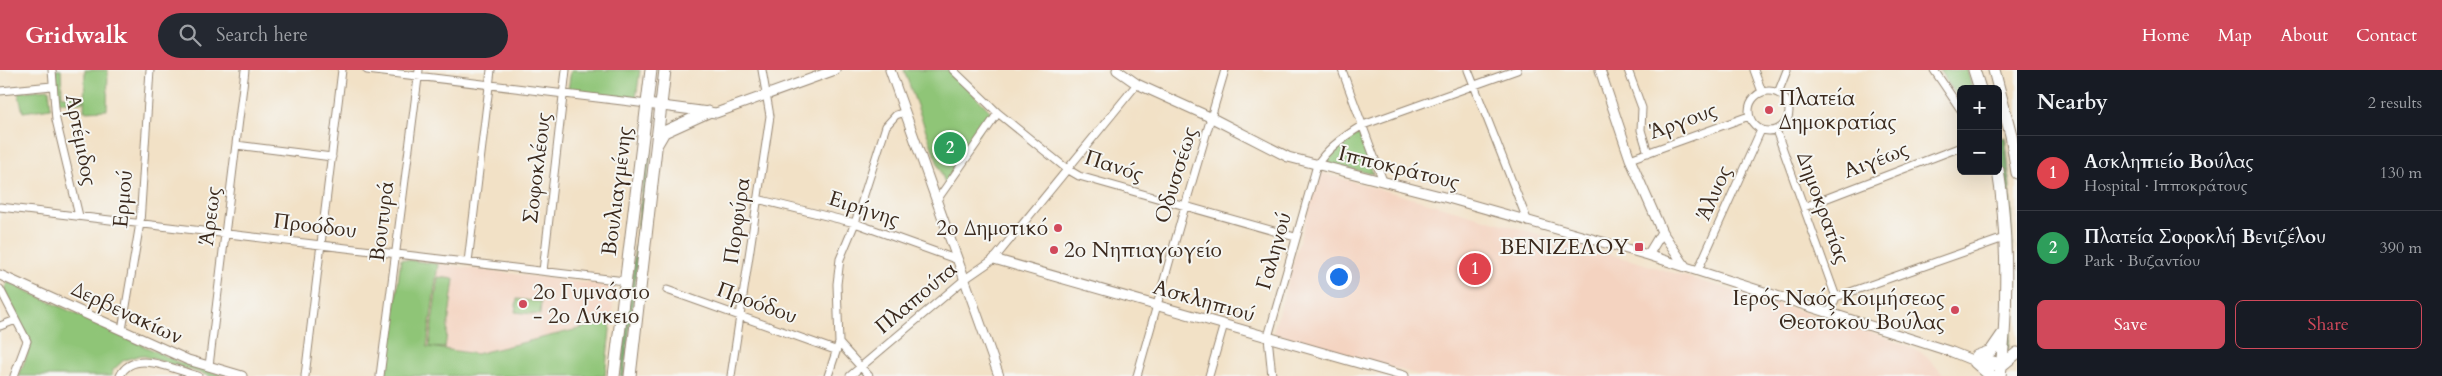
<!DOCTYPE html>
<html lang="en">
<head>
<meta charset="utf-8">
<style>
  body { margin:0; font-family:Cardo,serif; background:#242831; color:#f1f3f6 }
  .controls { position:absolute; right:15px; top:15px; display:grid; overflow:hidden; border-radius:8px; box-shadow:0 5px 20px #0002 }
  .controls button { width:45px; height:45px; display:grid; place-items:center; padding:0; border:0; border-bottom:1px solid #363941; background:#171b24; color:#f1f3f6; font:25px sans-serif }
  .you { position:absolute; left:1338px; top:206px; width:18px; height:18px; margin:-12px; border:4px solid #fff; border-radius:50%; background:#1a73e8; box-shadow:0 0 0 8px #1a73e833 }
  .badge { display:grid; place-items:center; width:32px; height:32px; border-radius:50%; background:#d1495b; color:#fff; font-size:16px; font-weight:700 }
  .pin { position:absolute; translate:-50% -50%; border:2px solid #fff; box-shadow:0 1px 5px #0006 }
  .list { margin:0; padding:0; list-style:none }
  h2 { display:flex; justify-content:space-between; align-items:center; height:65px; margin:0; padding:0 20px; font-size:21px }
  h2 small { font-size:16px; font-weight:400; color:#9ea1a6 }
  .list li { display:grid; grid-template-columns:32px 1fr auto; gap:15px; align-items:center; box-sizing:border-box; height:75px; padding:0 20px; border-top:1px solid #363941 }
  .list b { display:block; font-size:19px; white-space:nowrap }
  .list p { margin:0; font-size:16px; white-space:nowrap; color:#9ea1a6 }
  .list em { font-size:16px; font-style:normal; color:#9ea1a6 }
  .actions { display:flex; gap:10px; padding:15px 20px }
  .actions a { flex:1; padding:11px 0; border:1px solid #d1495b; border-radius:8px; text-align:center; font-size:18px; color:#d1495b }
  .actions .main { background:#d1495b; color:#fff }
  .icon { flex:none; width:28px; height:28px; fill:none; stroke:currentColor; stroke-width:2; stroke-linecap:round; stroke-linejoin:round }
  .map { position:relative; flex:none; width:2017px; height:306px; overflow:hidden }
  header { display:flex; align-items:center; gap:30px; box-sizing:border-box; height:70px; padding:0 25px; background:#d1495b; color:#fff }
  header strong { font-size:24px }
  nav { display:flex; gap:28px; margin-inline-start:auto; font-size:18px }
  .search { width:350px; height:45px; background:#242831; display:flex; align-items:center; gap:12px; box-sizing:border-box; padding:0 18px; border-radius:28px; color:#9ea1a6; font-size:19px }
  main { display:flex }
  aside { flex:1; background:#171b24 }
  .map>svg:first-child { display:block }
  .built { fill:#f4d3c0 }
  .green { fill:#8fc577; stroke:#65784a }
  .forest { fill:#73aa68; stroke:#576a43 }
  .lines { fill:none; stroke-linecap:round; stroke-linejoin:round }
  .minor-casing { stroke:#968672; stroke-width:9 }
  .tertiary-casing { stroke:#968672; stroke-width:11 }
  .primary-casing { stroke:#968672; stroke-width:13 }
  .trunk-casing { stroke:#968672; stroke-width:13 }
  .minor { stroke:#fff; stroke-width:7 }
  .tertiary { stroke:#fff; stroke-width:9 }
  .primary { stroke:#fff; stroke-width:11 }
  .trunk { stroke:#fff; stroke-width:11 }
  .poi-dot { fill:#d1495b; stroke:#f6f6f2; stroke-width:2 }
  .labels { text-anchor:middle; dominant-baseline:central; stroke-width:4; stroke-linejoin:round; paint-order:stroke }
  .poi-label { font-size:21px; fill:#3b2a1e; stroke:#f6f6f2; text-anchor:start }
  .street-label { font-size:21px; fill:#3b2a1e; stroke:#f6f6f2 }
</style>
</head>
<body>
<header>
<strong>Gridwalk</strong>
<div class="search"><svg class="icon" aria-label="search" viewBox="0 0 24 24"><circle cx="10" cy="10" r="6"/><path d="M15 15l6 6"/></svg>Search here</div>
<nav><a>Home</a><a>Map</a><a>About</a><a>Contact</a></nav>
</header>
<main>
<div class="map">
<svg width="2017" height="306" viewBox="0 0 2017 306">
  <rect width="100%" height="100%" fill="#f6f6f2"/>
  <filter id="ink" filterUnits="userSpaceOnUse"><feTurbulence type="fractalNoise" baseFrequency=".02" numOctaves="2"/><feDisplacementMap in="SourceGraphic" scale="10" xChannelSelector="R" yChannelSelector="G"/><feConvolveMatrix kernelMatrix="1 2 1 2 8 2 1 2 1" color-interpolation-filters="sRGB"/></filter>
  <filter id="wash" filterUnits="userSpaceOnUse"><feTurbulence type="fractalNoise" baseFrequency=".0096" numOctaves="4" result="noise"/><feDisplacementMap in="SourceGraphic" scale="20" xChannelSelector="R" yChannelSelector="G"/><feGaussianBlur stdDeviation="1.12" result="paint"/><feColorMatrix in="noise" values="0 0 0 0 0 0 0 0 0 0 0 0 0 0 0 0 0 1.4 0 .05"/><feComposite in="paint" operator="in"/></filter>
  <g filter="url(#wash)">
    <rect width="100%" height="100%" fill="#f2e1c6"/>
    <path class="built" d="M1319,102L1634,191L1877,264L1923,283L1945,306H1422L1273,263Z
      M438,194L615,217L611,251L476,284L427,277Z"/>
    <path class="green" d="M56,0H61L62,26H83V32H56Z
      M85,0H108L107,40L84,41Z
      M571,0H640L636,29L568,20Z
      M904,0H950L992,43L945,113Z
      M1939,0H1967L1972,19H1961V32Z
      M49,19L51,38L23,42L18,22Z
      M1359,63L1373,104L1323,93L1342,75Z
      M401,189L438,194L427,277H429L438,207L454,209L445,278L430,277L476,284L611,251L605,306H386Z
      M8,212L178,292L226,306H210L141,285L124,290L113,300L112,306H19L31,274L4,219Z
      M517,229L541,232L540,245L515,242Z"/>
    <path class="forest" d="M653,40L655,48L624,306H620L651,42Z
      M2005,67C2012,106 2017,259 2006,287L2008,135L1998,71V69Z"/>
  </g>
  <g filter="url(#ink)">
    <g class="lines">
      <defs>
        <path id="minor" d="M52,0L56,50L79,146
          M367,0L647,34
          M953,0L998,43L1067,99L1079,106L1295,167
          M1342,0L1383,111
          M1468,0L1528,152
          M1628,0L1642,38L1641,60L1648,83
          M1754,0L1762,22
          M1934,0L1961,40
          M1749 41a20 20 0 1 1 40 0a20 20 0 1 1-40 0Z
          M0,21L52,16
          M1778,23L1787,0
          M1776,60L1836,227
          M236,75L332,87
          M1630,89L1749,46
          M757,129L855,153L958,190
          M937,130L998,43
          M0,137L625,211
          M1804,137L1961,77
          M468,192L491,0
          M1698,200L1761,60
          M543,201L566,0
          M0,219L27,271L14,306
          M667,220L835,280
          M1830,242L1836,227L2004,168
          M0,256L16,250
          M122,260L140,153L150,0
          M839,273L869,306
          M209,296L245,0
          M120,306C133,278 175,300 198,306
          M305,306L342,0
          M380,306L419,0
          M731,306L770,46L762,0
          M828,306L839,273L837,214L840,189L855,153L886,56L896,45L905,42
          M850,306L965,209L994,189L1137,14
          M1137,306L1185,136L1225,0
          M1209,306L1224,254
          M1272,306L1268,267L1317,95C1327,78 1346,65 1363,55L1517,0"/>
        <path id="tertiary" d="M890,0L999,306
          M1117,0L1137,14L1212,48L1288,87L1448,128L1648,185L1952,282L1989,297L2001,296
          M1600,0L1630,89L1662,162L1685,196
          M647,34L716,43L835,0
          M1648,185L1662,162
          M994,189L1404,306
          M0,205L188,290L242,306
          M1976,286L1997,292L2001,296"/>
        <path id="primary" d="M657,74L664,62L708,42
          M614,306L651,0
          M630,306L665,0"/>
        <path id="trunk" d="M1974,0L1980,19
          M1994,0L2011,65L2017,103
          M1998,100C2008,161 2008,245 2000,306
          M1977,286L1991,281L2002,265
          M1975,292L1991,306
          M2001,296L2017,283"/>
      </defs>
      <use href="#minor" class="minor-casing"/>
      <use href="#tertiary" class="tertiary-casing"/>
      <use href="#primary" class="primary-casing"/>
      <use href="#trunk" class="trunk-casing"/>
      <use href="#minor" class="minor"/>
      <use href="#tertiary" class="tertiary"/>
      <use href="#primary" class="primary"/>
      <use href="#trunk" class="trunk"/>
    </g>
  </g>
  <g class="poi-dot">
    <circle cx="1769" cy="40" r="5"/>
    <circle cx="1058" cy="158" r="5"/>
    <rect x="1634" y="172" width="10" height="10" rx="2.5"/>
    <circle cx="1054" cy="180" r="5"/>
    <circle cx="523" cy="234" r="5"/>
    <circle cx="1955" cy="240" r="5"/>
  </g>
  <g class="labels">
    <g class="poi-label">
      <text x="1779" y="28">Πλατεία<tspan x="1779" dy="24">Δημοκρατίας</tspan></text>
      <text x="1048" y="158" text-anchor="end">2ο Δημοτικό</text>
      <text x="1629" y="177" text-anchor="end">ΒΕΝΙΖΕΛΟΥ</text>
      <text x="1064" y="180">2ο Νηπιαγωγείο</text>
      <text x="533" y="222">2ο Γυμνάσιο<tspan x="533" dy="24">- 2ο Λύκειο</tspan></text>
      <text x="1945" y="228" text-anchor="end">Ιερός Ναός Κοιμήσεως<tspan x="1945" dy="24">Θεοτόκου Βούλας</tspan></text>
    </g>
    <g class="street-label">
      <text transform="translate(1683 51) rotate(-20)">Άργους</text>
      <text transform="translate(81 70) rotate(79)">Αρτέμιδος</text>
      <text transform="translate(1876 90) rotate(-21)">Αιγέως</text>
      <text transform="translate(1114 96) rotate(18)">Πανός</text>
      <text transform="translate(537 98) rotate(-83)">Σοφοκλέους</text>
      <text transform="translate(1399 98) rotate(14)">Ιπποκράτους</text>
      <text transform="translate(1176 105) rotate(-73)">Οδυσσέως</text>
      <text transform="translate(617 121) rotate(-83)">Βουλιαγμένης</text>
      <text transform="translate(1714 123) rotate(-66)">Άλυος</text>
      <text transform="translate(123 129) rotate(-85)">Ερμού</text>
      <text transform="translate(1823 138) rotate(70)">Δημοκρατίας</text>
      <text transform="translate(864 139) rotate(18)">Ειρήνης</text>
      <text transform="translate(210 146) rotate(-83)">Άρεως</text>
      <text transform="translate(382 151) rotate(-83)">Βουτυρά</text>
      <text transform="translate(737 151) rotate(-82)">Πορφύρα</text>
      <text transform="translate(315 156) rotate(7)">Προόδου</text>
      <text transform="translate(1274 181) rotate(-74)">Γαληνού</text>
      <text transform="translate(916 228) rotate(-40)">Πλαπούτα</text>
      <text transform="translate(1204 231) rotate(16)">Ασκληπιού</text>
      <text transform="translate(757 233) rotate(20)">Προόδου</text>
      <text transform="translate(127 243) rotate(25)">Δερβενακίων</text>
    </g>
  </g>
</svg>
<div class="controls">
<button>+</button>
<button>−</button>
</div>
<div class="you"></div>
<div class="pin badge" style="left:1475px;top:199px;background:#e0444e">1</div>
<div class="pin badge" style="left:950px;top:78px;background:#2e9e5b">2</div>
</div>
<aside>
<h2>Nearby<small>2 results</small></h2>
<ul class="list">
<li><span class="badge" style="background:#e0444e">1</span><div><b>Ασκληπιείο Βούλας</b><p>Hospital · Ιπποκράτους</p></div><em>130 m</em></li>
<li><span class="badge" style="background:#2e9e5b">2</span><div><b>Πλατεία Σοφοκλή Βενιζέλου</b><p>Park · Βυζαντίου</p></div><em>390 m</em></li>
</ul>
<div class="actions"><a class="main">Save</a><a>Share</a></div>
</aside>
</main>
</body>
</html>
